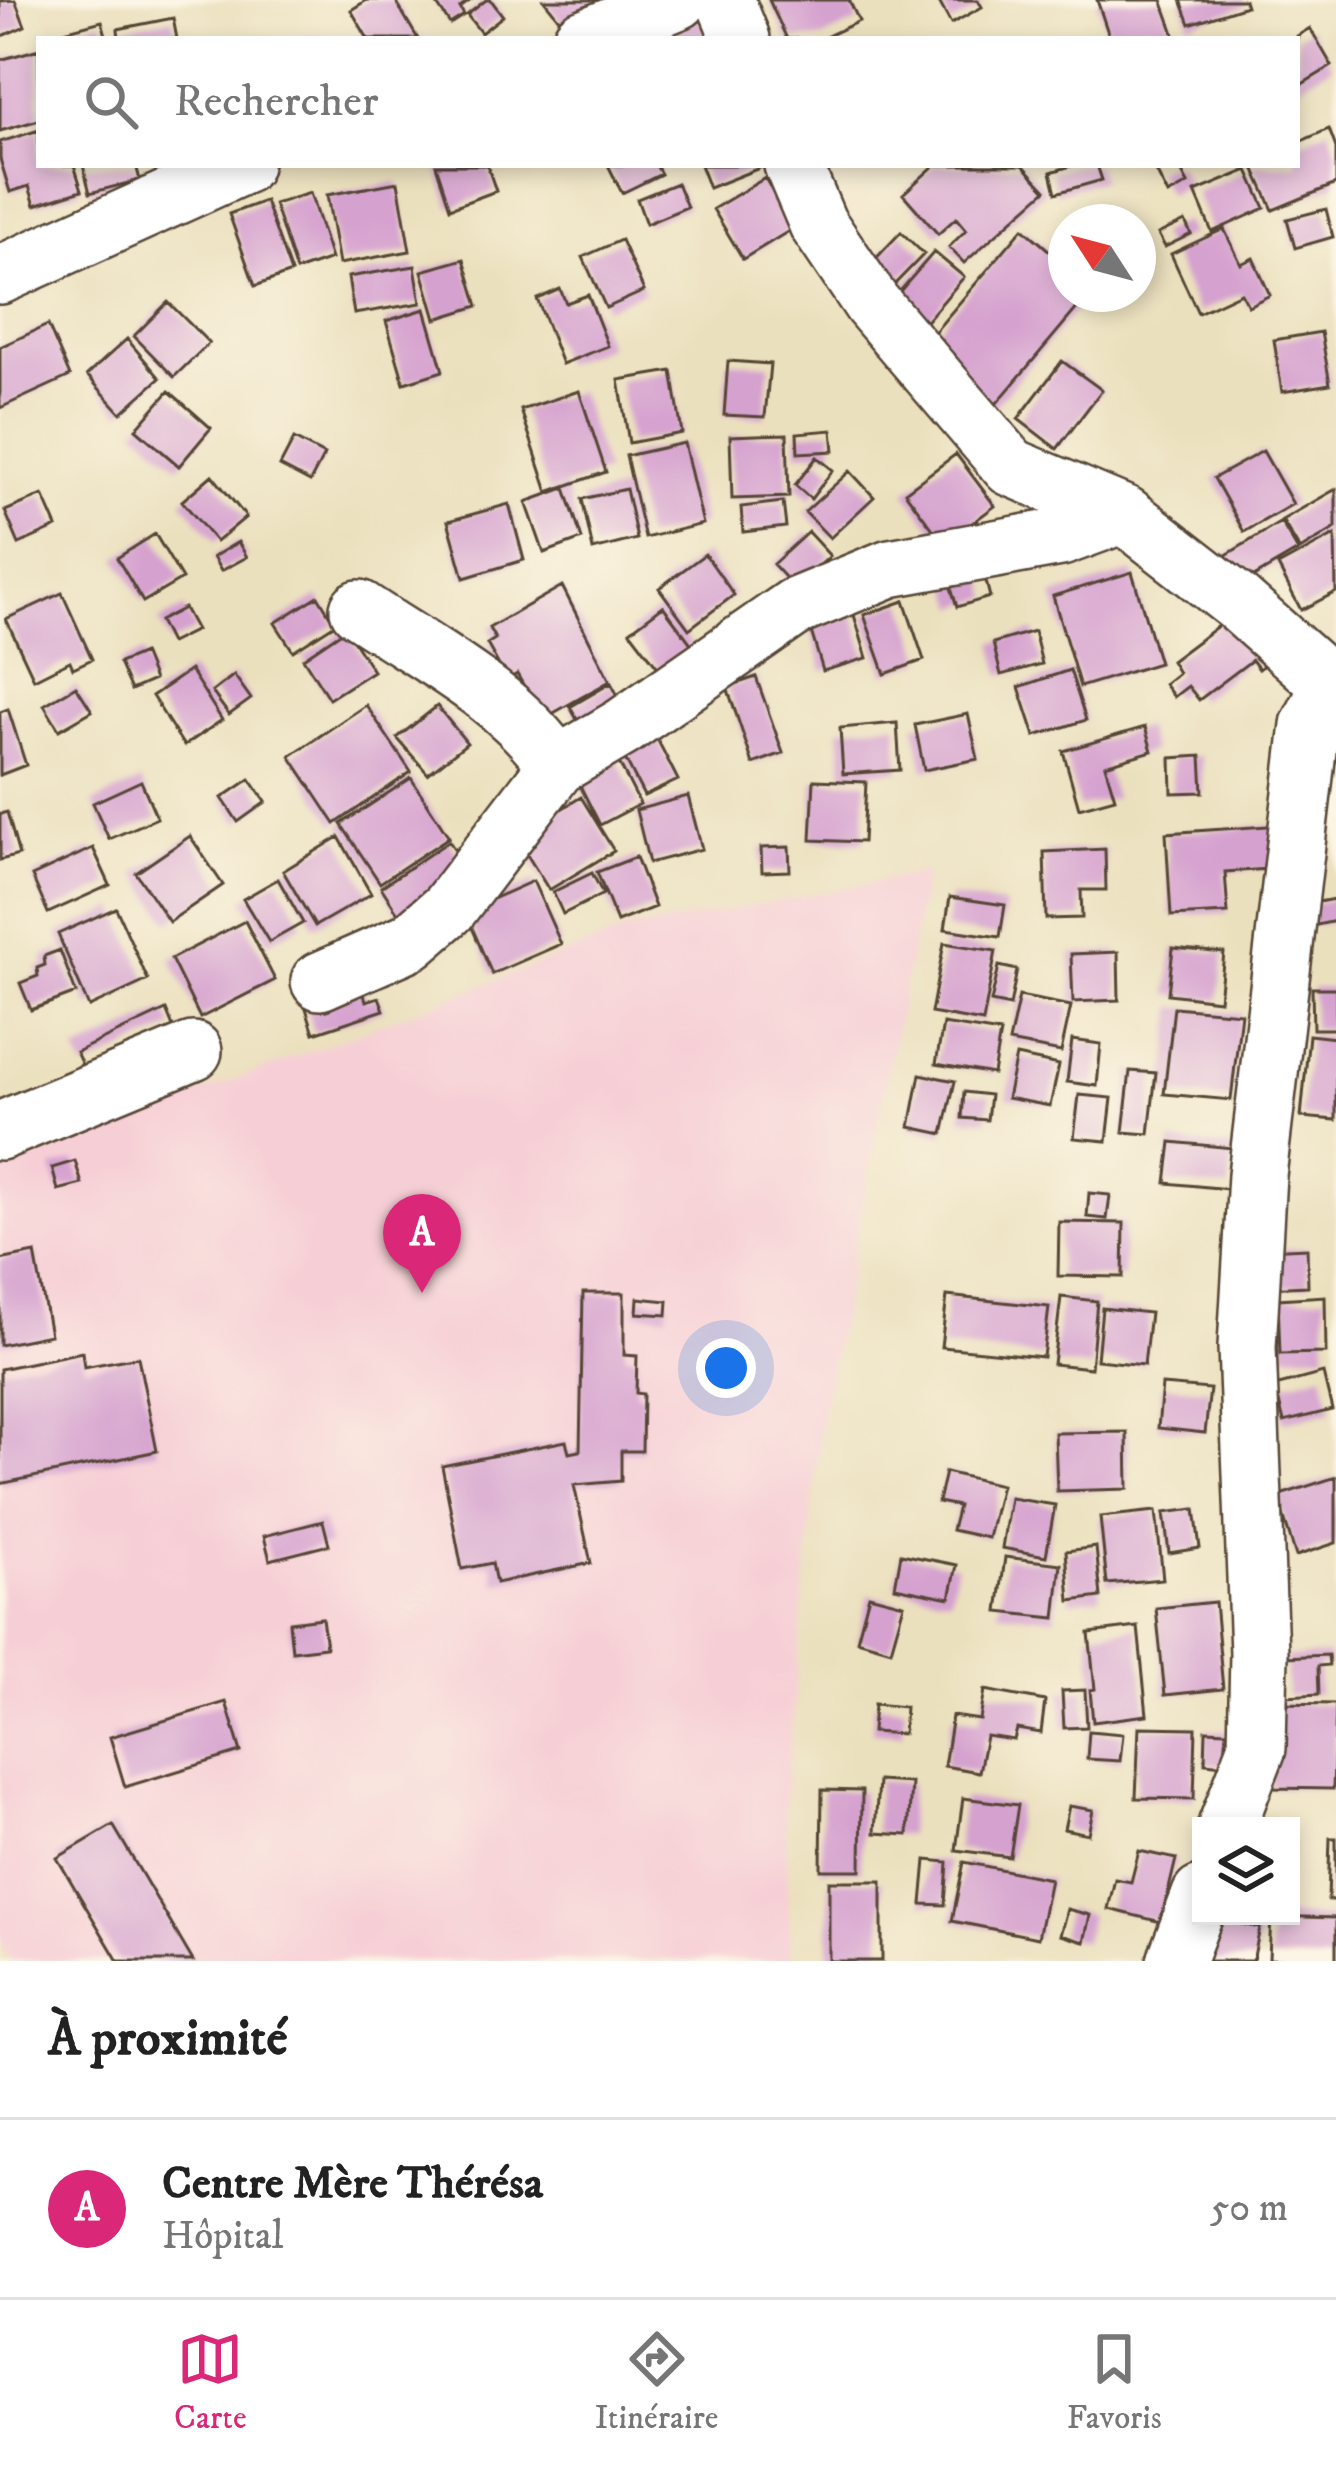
<!DOCTYPE html>
<html lang="fr">
<head>
<meta charset="utf-8">
<style>
  body { margin:0; font-family:"IM FELL DW Pica",serif; background:#f2f2f2; color:#222 }
  .controls { position:absolute; right:36px; bottom:36px; display:grid; overflow:hidden; border-radius:0px; box-shadow:0 6px 18px #0003 }
  .controls button { width:108px; height:108px; display:grid; place-items:center; padding:0; border:0; border-bottom:3px solid #e0e0e0; background:#fff; color:#222; font:60px sans-serif }
  .compass { position:absolute; left:1048px; top:204px; width:108px; height:108px; border-radius:50%; background:#fff; box-shadow:0 6px 18px #0003; rotate:306deg }
  .you { position:absolute; left:726px; top:1368px; width:42px; height:42px; margin:-30px; border:9px solid #fff; border-radius:50%; background:#1a73e8; box-shadow:0 0 0 18px #1a73e833 }
  .badge { display:grid; place-items:center; width:78px; height:78px; border-radius:50%; background:#db2777; color:#fff; font-size:39px; font-weight:700 }
  .pin { position:absolute; translate:-50% -99px; filter:drop-shadow(0 3px 6px #0008) }
  .pin::after { content:''; position:absolute; top:63px; width:42px; height:36px; background:inherit; clip-path:polygon(0 0,100% 0,50% 100%) }
  .list { margin:0; padding:0; list-style:none }
  h2 { display:flex; justify-content:space-between; align-items:center; height:156px; margin:0; padding:0 48px; font-size:51px }
  h2 small { font-size:39px; font-weight:400; color:#767676 }
  .list li { display:grid; grid-template-columns:78px 1fr auto; gap:36px; align-items:center; box-sizing:border-box; height:180px; padding:0 48px; border-top:3px solid #e0e0e0 }
  .list b { display:block; font-size:45px; white-space:nowrap }
  .list p { margin:0; font-size:39px; white-space:nowrap; color:#767676 }
  .list em { font-size:39px; font-style:normal; color:#767676 }
  .icon { flex:none; width:66px; height:66px; fill:none; stroke:currentColor; stroke-width:2; stroke-linecap:round; stroke-linejoin:round }
  .map { position:relative; flex:none; width:1336px; height:1961px; overflow:hidden }
  .search { position:absolute; background:#fff; box-shadow:0 6px 18px #0003; left:36px; right:36px; top:36px; height:132px; display:flex; align-items:center; gap:30px; box-sizing:border-box; padding:0 42px; border-radius:0px; color:#767676; font-size:45px }
  .sheet { height:336px; background:#fff }
  nav { display:flex; justify-content:space-around; align-items:center; box-sizing:border-box; height:168px; border-top:3px solid #e0e0e0; background:#fff; font-size:33px; color:#767676 }
  nav a { display:grid; justify-items:center; gap:6px }
  nav .on { color:#db2777 }
  .map>svg:first-child { display:block }
  .built { fill:#f6cfd6 }
  .building { fill:#d5a1cf }
  .lines { fill:none; stroke-linecap:round; stroke-linejoin:round }
  .minor-casing { stroke:#554536; stroke-width:62 }
  .minor { stroke:#fff; stroke-width:57 }
</style>
</head>
<body>
<div class="map">
<svg width="1336" height="1961" viewBox="0 0 1336 1961">
  <rect width="100%" height="100%" fill="#fcf5e5"/>
  <filter id="ink" filterUnits="userSpaceOnUse"><feTurbulence type="fractalNoise" baseFrequency=".00833" numOctaves="2"/><feDisplacementMap in="SourceGraphic" scale="24" xChannelSelector="R" yChannelSelector="G"/><feConvolveMatrix kernelMatrix="1 2 1 2 8 2 1 2 1" color-interpolation-filters="sRGB"/></filter>
  <filter id="wash" filterUnits="userSpaceOnUse"><feTurbulence type="fractalNoise" baseFrequency=".004" numOctaves="4" result="noise"/><feDisplacementMap in="SourceGraphic" scale="48" xChannelSelector="R" yChannelSelector="G"/><feGaussianBlur stdDeviation="2.7" result="paint"/><feColorMatrix in="noise" values="0 0 0 0 0 0 0 0 0 0 0 0 0 0 0 0 0 1.4 0 .05"/><feComposite in="paint" operator="in"/></filter>
  <g filter="url(#wash)">
    <rect width="100%" height="100%" fill="#ebe0bd"/>
    <path class="built" d="M926,872L821,1418L784,1805L791,1961H11L0,1941V1169L626,931Z"/>
    <g id="blocks">
      <path class="building" d="M15,0L25,26L0,37V1Z
        M367,0H395L418,39H368L351,10Z
        M434,0H471L460,8L464,15L450,24Z
        M486,0H491L503,16L481,33L467,15Z
        M544,0H604L567,29Z
        M769,0H849L859,21L821,39H787Z
        M938,0H978L982,7L951,24Z
        M1097,0H1162L1176,39H1110Z
        M1181,0H1244L1246,6L1190,24Z
        M707,14L716,39H666L663,31Z
        M173,18L177,39H119L118,29Z
        M102,21L107,39H62L60,32Z
        M1310,28L1332,66L1297,87V36Z
        M39,49V120L0,131V60Z
        M1329,129L1336,148V184L1273,210L1253,165H1297V143Z
        M39,130V165H74L82,190L35,205L29,186L10,192L0,159V142Z
        M83,165H136L140,180L90,193Z
        M436,165H487L496,191L450,208Z
        M608,165H656L661,174L622,193Z
        M700,165H767L709,188Z
        M935,165H1023L1046,190L964,263L949,247L966,230L956,218L938,234L903,194Z
        M1074,165H1097L1102,180L1056,193L1051,172Z
        M1167,165H1178L1188,184L1168,195L1156,171Z
        M1248,170L1265,208L1212,232L1195,192Z
        M765,178L794,228L743,259L713,209Z
        M398,182L410,251L339,264L327,195Z
        M677,183L687,207L646,224L637,199Z
        M310,193L331,259L296,271L274,204Z
        M265,201L291,273L255,286L229,214Z
        M1326,209L1333,237L1295,248L1287,219Z
        M1185,221L1191,234L1165,247L1158,234Z
        M1023,228L1066,265V294H1089L992,409L921,348Z
        M1224,229L1241,264L1253,258L1270,295L1248,306L1241,293L1198,313L1171,254Z
        M901,232L924,254L889,290L867,268Z
        M621,240L644,291L606,308L583,257Z
        M934,252L964,277L917,332L887,306Z
        M464,259L478,306L436,319L422,271Z
        M415,266L421,303L354,314L348,277Z
        M560,289L566,303L588,295L608,346L562,364L537,299Z
        M168,302L209,343L174,377L134,336Z
        M425,309L443,371L404,383L386,321Z
        M48,325L70,376L0,408V347Z
        M1321,332L1330,384L1282,392L1274,340Z
        M127,339L160,378L121,413L87,375Z
        M728,361L770,364L765,417L724,415Z
        M1062,361L1102,390L1057,449L1018,419Z
        M672,371L682,433L629,443L619,380Z
        M169,391L211,428L179,466L136,429Z
        M579,391L606,472L548,492L521,410Z
        M832,430L834,451L798,453L797,433Z
        M787,434L789,497L732,499L730,436Z
        M294,439L324,455L310,482L280,466Z
        M684,443L703,524L645,538L626,456Z
        M1263,451L1293,504L1244,532L1214,478Z
        M956,454L995,506L944,544L905,492Z
        M817,457L833,470L811,499L795,485Z
        M850,471L874,497L830,538L805,512Z
        M212,475L246,517L216,542L182,501Z
        M565,488L582,539L544,553L526,502Z
        M626,489L637,539L593,550L582,499Z
        M1336,489V528L1300,550L1282,520Z
        M43,495L57,527L19,544L5,511Z
        M783,502L786,527L743,532L741,507Z
        M509,504L524,560L464,578L448,521Z
        M1281,522L1298,551L1235,588L1218,560Z
        M808,532L830,556L795,588L773,564Z
        M155,534L182,579L143,602L117,558Z
        M1335,535L1336,592L1301,610L1278,566Z
        M238,542L247,557L221,571L213,557Z
        M705,554L734,595L689,629L659,588Z
        M983,570L990,597L957,607L949,581Z
        M1132,572L1159,663L1080,687L1053,596Z
        M562,586L610,681L543,719L517,674L507,680L487,644L495,639L489,628Z
        M62,593L92,659L73,668L70,661L34,679L6,619Z
        M318,596L335,624L293,651L275,623Z
        M904,601L924,660L885,674L864,615Z
        M663,606L692,645L659,669L630,631Z
        M184,608L196,630L170,643L159,621Z
        M1235,613L1270,660L1259,669L1252,660L1199,700L1188,686L1174,697L1164,684L1178,673L1171,661Z
        M854,615L867,658L823,671L810,628Z
        M346,629L373,671L329,699L303,658Z
        M1034,631L1042,664L1001,675L993,643Z
        M143,653L154,680L131,690L119,663Z
        M190,670L222,720L184,746L152,696Z
        M1070,670L1086,720L1035,736L1019,687Z
        M234,675L251,699L229,715L212,692Z
        M756,677L783,753L753,764L727,687Z
        M611,683L624,707L583,730L570,707Z
        M76,686L92,711L59,730L44,705Z
        M366,705L411,772L335,824L290,756Z
        M437,706L467,743L428,774L397,738Z
        M8,709L26,765L0,775V712Z
        M968,714L978,759L924,770L915,725Z
        M897,723L900,770L843,774L840,728Z
        M651,727L678,780L644,796L617,743Z
        M1145,727L1152,751L1105,765L1115,798L1079,808L1063,751Z
        M612,749L640,804L600,825L572,770Z
        M1201,756L1203,792L1172,793L1171,758Z
        M411,778L449,837L380,883L341,824Z
        M250,779L266,802L238,822L222,798Z
        M814,780L866,782L863,842L811,840Z
        M141,781L157,818L109,839L93,803Z
        M688,796L702,849L649,863L636,810Z
        M581,797L614,851L549,890L516,837Z
        M7,812L19,855L0,860V814Z
        M1282,825L1284,868L1225,872L1228,913L1171,916L1166,833Z
        M190,836L223,885L169,922L136,873Z
        M339,837L371,894L315,926L283,871Z
        M449,841L471,874L403,921L381,887Z
        M789,847L790,871L762,872L761,848Z
        M93,848L110,885L48,913L32,876Z
        M1105,849L1106,890H1081L1082,918L1046,919L1044,852Z
        M636,857L655,907L617,922L597,872Z
        M592,873L603,894L563,914L553,892Z
        M278,879L303,923L269,942L243,899Z
        M533,881L561,944L492,974L465,911Z
        M950,897L1005,905L1000,937L945,929Z
        M1334,899L1336,921L1312,926L1308,904Z
        M116,908L148,980L89,1007L58,934Z
        M245,921L275,980L200,1018L171,959Z
        M944,943L996,951L983,1022L931,1013Z
        M1173,948L1224,953L1219,1000L1168,994Z
        M60,950L76,993L31,1010L20,983L38,976L37,968L45,965L44,956Z
        M1118,952L1119,1000L1073,1002L1071,954Z
        M999,966L1017,970L1010,1006L991,1002Z
        M361,984L366,1001L379,997L384,1010L314,1033L304,1002Z
        M1312,988H1336V1029H1313Z
        M1019,996L1071,1006L1061,1052L1009,1042Z
        M1174,1007L1241,1013L1231,1100L1164,1094Z
        M166,1010L173,1027L84,1069L76,1052Z
        M943,1024L1000,1033L993,1074L936,1064Z
        M1309,1035L1336,1038V1120L1301,1117Z
        M1072,1040L1101,1044L1097,1086L1067,1082Z
        M1016,1056L1059,1065L1050,1106L1007,1098Z
        M1130,1071L1156,1073L1149,1134L1123,1132Z
        M920,1074L955,1081L943,1134L910,1127Z
        M964,1092L990,1095L987,1120L962,1118Z
        M1079,1095L1112,1098L1107,1141L1074,1138Z
        M1171,1142L1233,1148L1229,1189L1166,1183Z
        M75,1161L82,1184L58,1190L52,1168Z
        M1089,1193L1110,1195L1107,1219L1087,1217Z
        M1059,1222L1124,1223L1123,1277L1058,1276Z
        M1307,1248L1308,1286L1266,1288L1264,1250Z
        M35,1253L50,1335L0,1345V1260Z
        M583,1293H624V1355L637,1356L636,1393L643,1394L642,1451H621V1481L574,1485L591,1563L496,1583L492,1563L462,1569L442,1466L566,1441L569,1453L580,1451Z
        M947,1296L1049,1307L1043,1357L941,1347Z
        M1325,1296L1326,1353L1280,1354L1278,1299Z
        M1061,1297L1097,1301L1091,1368L1053,1364Z
        M638,1298L668,1301L667,1315L637,1313Z
        M1102,1308L1150,1313L1144,1365L1097,1360Z
        M82,1352L84,1367L138,1357L157,1451L0,1484V1369Z
        M1323,1373L1332,1410L1284,1422L1275,1386Z
        M1162,1385L1210,1389L1205,1433L1158,1428Z
        M1127,1432L1128,1489L1057,1491L1055,1433Z
        M945,1472L1001,1485L988,1538L952,1530L958,1506L938,1502Z
        M1336,1477V1543L1296,1556L1277,1496Z
        M1010,1498L1055,1505L1046,1556L1002,1548Z
        M1195,1509L1200,1548L1169,1553L1164,1513Z
        M1156,1511L1163,1579L1107,1584L1100,1517Z
        M323,1521L329,1545L270,1560L264,1536Z
        M1096,1547L1101,1597L1070,1601L1066,1551Z
        M901,1554L957,1565L950,1598L895,1587Z
        M1005,1557L1061,1564L1055,1618L998,1612Z
        M869,1595L904,1604L891,1650L857,1640Z
        M1215,1602L1223,1689L1165,1695L1156,1608Z
        M322,1618L326,1647L292,1651L289,1622Z
        M1138,1627L1147,1715L1093,1722L1090,1690L1095,1689L1089,1633Z
        M1328,1655L1329,1665L1318,1666L1319,1694L1287,1696L1285,1657Z
        M985,1690L1045,1701L1041,1733L1017,1729L1014,1740L986,1736L979,1772L944,1766L952,1716L980,1720Z
        M1085,1690L1087,1727L1064,1728L1062,1691Z
        M226,1702L241,1752L125,1787L110,1737Z
        M1275,1703L1336,1704L1333,1789L1271,1788Z
        M874,1704L905,1707L903,1734L872,1732Z
        M1139,1727L1196,1728L1194,1799L1136,1798Z
        M1206,1730L1227,1731L1224,1765L1205,1763Z
        M1089,1731L1123,1734L1120,1761L1087,1759Z
        M878,1781L911,1783L908,1835L875,1833Z
        M822,1790L862,1791L861,1870H821Z
        M963,1798L1018,1805L1010,1857L956,1850Z
        M1069,1806L1093,1810L1088,1834L1064,1829Z
        M113,1825L193,1961H118L57,1858Z
        M1330,1838H1336V1900H1328Z
        M1139,1851L1176,1859L1161,1922L1108,1909L1115,1879L1131,1882Z
        M926,1860L948,1862L945,1905L922,1904Z
        M964,1862L1050,1879L1038,1938L952,1921Z
        M829,1881H882V1961H829Z
        M1067,1909L1090,1915L1084,1942L1060,1935Z
        M1271,1916L1336,1918V1961L1269,1959Z
        M1208,1917L1260,1928L1253,1961H1190Z"/>
    </g>
  </g>
  <g filter="url(#ink)">
    <use href="#blocks" fill-opacity="0" stroke="#554536" stroke-width="3"/>
    <g class="lines">
      <defs>
        <path id="minor" d="M725,0L741,39
          M582,39L679,0
          M793,165L818,224L872,304L1011,467L1125,515L1238,603L1336,690
          M0,275L243,165
          M359,609C426,654 512,697 557,766
          M320,981L411,941L448,909L557,766L623,727L795,607L890,568L1061,537L1121,515
          M0,1131L193,1051
          M1227,1826L1257,1748L1259,1653L1247,1347L1257,1175L1310,725L1331,685
          M1176,1961L1201,1895"/>
      </defs>
      <use href="#minor" class="minor-casing"/>
      <use href="#minor" class="minor"/>
    </g>
  </g>
</svg>
<div class="controls">
<button><svg class="icon" aria-label="layers" viewBox="0 0 24 24"><path d="M12 4l9 5-9 5-9-5zM3 14l9 5 9-5"/></svg></button>
</div>
<svg class="compass" viewBox="-18 -18 36 36"><path d="M0-13l5 13h-10z" fill="#e53935"/><path d="M0 13l5-13h-10z" fill="#767676"/></svg>
<div class="you"></div>
<div class="pin badge" style="left:422px;top:1293px">A</div>
<div class="search"><svg class="icon" aria-label="search" viewBox="0 0 24 24"><circle cx="10" cy="10" r="6"/><path d="M15 15l6 6"/></svg>Rechercher</div>
</div>
<section class="sheet">
<h2>À proximité<small></small></h2>
<ul class="list">
<li><span class="badge">A</span><div><b>Centre Mère Thérésa</b><p>Hôpital</p></div><em>50 m</em></li>
</ul>
</section>
<nav>
<a class="on"><svg class="icon" aria-label="map" viewBox="0 0 24 24"><path d="M3 6l6-2 6 2 6-2v14l-6 2-6-2-6 2zM9 4v14M15 6v14"/></svg>Carte</a>
<a><svg class="icon" aria-label="directions" viewBox="0 0 24 24"><path d="M12 3l9 9-9 9-9-9zM9 14v-3h6M13 9l2 2-2 2"/></svg>Itinéraire</a>
<a><svg class="icon" aria-label="saved" viewBox="0 0 24 24"><path d="M7 4h10v16l-5-4-5 4z"/></svg>Favoris</a>
</nav>
</body>
</html>
